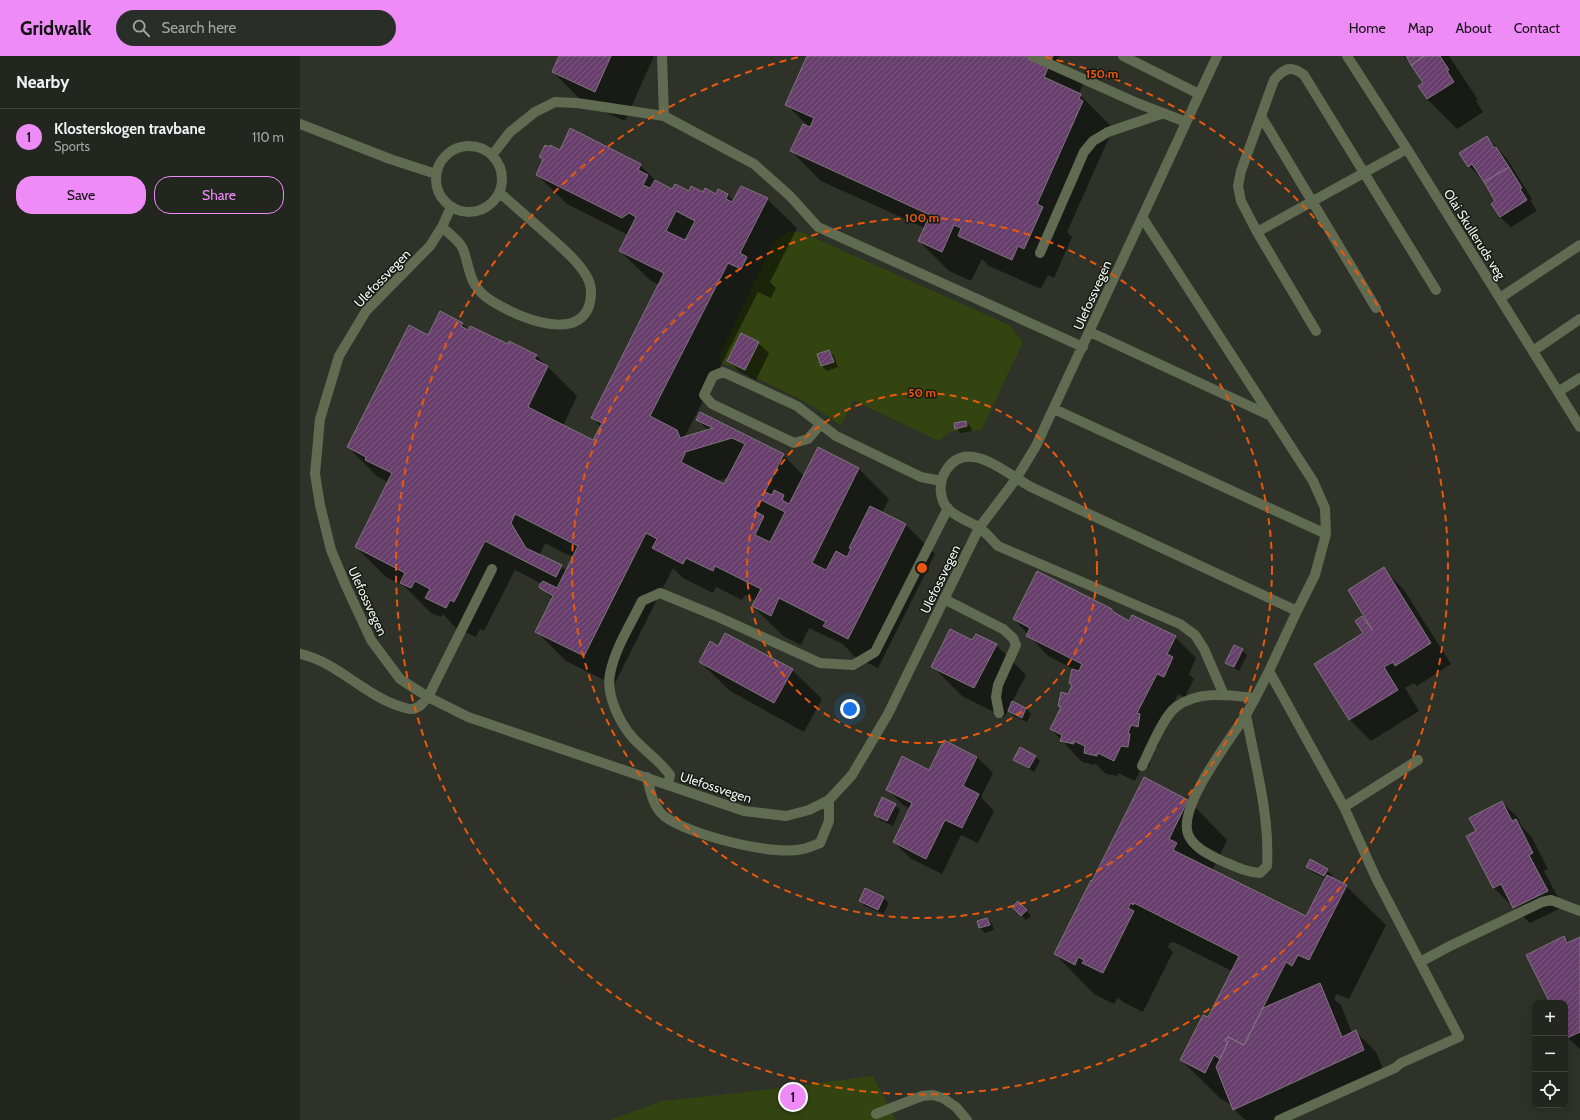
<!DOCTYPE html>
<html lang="en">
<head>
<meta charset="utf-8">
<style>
  body { margin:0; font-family:Cabin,sans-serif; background:#2a2e28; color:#f1f3f6 }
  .controls { position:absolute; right:12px; bottom:12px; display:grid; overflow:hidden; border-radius:8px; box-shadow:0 4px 16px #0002 }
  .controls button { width:36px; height:36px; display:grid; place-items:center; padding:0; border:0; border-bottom:1px solid #3f433d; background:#22261f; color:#f1f3f6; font:20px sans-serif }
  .you { position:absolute; left:550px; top:653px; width:14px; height:14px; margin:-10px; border:3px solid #fff; border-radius:50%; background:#1a73e8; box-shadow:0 0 0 6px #1a73e833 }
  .badge { display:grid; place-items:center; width:26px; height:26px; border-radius:50%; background:#ef8bf7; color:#111; font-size:13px; font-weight:700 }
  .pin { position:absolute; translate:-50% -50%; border:2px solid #fff; box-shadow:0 1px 4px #0006 }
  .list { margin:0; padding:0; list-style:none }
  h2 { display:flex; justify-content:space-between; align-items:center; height:52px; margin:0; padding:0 16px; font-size:17px }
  h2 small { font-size:13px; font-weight:400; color:#a2a5a4 }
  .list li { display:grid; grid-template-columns:26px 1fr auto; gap:12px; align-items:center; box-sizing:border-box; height:56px; padding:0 16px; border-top:1px solid #3f433d }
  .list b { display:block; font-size:15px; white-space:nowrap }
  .list p { margin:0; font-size:13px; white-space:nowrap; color:#a2a5a4 }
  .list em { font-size:13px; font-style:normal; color:#a2a5a4 }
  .actions { display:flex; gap:8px; padding:12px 16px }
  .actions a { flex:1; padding:9px 0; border:1px solid #ef8bf7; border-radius:16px; text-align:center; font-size:14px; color:#ef8bf7 }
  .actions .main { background:#ef8bf7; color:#111 }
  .icon { flex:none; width:22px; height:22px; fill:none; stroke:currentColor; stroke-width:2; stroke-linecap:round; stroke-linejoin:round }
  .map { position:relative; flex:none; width:1280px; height:1064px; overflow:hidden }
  header { display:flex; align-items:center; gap:24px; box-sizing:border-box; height:56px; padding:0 20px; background:#ef8bf7; color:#111 }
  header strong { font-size:19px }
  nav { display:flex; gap:22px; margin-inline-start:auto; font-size:14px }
  .search { width:280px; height:36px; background:#2a2e28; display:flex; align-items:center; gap:10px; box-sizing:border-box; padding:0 14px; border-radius:22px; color:#a2a5a4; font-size:15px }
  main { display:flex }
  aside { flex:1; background:#22261f }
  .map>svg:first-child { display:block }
  .park { fill:#341 }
  .shadow { fill:#0007; fill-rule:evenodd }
  .building { fill:url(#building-hatch); stroke:#7e757e; fill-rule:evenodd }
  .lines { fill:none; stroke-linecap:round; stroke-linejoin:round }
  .minor { stroke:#616b52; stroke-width:10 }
  .ring { fill:none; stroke:#e8590c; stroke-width:2; stroke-dasharray:7 5 }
  .labels { text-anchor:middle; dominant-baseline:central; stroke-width:3; stroke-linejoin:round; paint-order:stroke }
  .street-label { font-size:13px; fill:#f2f5ef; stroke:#171915 }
  .centre { fill:#e8590c; stroke:#171915; stroke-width:2 }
  .ring-label { font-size:12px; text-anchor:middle; font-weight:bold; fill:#e8590c; stroke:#171915; stroke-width:3; stroke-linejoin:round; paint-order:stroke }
</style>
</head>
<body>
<header>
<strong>Gridwalk</strong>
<div class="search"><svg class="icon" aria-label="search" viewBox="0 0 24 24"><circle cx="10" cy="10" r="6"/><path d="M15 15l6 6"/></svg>Search here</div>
<nav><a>Home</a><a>Map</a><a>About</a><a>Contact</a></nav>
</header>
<main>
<aside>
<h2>Nearby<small></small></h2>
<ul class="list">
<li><span class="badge">1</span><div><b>Klosterskogen travbane</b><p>Sports</p></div><em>110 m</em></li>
</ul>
<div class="actions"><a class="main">Save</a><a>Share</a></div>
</aside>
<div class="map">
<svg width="1280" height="1064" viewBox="0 0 1280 1064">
  <defs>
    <pattern id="building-hatch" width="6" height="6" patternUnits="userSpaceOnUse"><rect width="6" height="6" fill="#683f6c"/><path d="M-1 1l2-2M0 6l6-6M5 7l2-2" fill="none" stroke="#7e5b81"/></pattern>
  </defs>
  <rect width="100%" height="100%" fill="#2e3229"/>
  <path class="park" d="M487,176H501L709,269L723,286L682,373L677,375H651L639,385L553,344L541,370C507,342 461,325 421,306L419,301L473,187Z
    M573,1020L596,1064H310L362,1045L439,1037Z"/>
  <path class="shadow" d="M260,0H354L325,65L283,46L253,16Z
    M509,0H759L758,2L783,28L779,38L810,69L809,72L812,75L767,176L772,181L754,222L748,219L741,233L689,210L682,203L671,225L649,215L619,185L625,172L521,125L491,95L509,71L487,49Z
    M1103,0H1149L1178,44L1176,45L1183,56L1157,73L1127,43L1120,30L1124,27L1114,10Z
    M1187,81L1207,103L1232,143L1230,144L1237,155L1211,171L1200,161L1197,145L1181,120H1179L1169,110Z
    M260,95L340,109L359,128L373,134L416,139H428L434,145L467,143L497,172L470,226L476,232L471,242L458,236L384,382L409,375L397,363L483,399L504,420L518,392L559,413L589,443L582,457L606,469L635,498L578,612L554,600L543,588L509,572L501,589L483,580L453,550L456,545L445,539L442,544L416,531L413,537L383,522L373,512L314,629L266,605L236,575L253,543L242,533V528L215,514L184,575L180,573L176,581L156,572L143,558L141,561L131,557L104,530L86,521L56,491L88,426L78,421L48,391L129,280L162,268L169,274L236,299L277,340L263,370L294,385L301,371L292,361L359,229L350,224L320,195L328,179L267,148L237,119L244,105L240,101ZM429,421L425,429L417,425ZM245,487L274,502L267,515L261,510L242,500L240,498Z
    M458,287L469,297L456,324L439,315L428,305Z
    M529,295L534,300L538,311L527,315L522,310L518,299Z
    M666,366L671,371L672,375L661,377L656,372Z
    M1084,513L1104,534L1151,608L1117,630L1114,627L1105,632L1119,655L1071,685L1050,664L1015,608L1064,577L1062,561L1069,568Z
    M812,554L824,564L875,581L896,602L889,618L894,623L885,641L878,638L859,678L861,680L858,691L853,690L849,711L842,710L835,725L818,717V720L806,718L795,707V709L782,706L751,673L773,629L777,615L748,600L714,563Z
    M696,589L726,619L712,646L726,652L731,658L727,666L714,660L708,654L704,661L662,640L632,610Z
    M942,594L947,599L939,615L932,611L927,606Z
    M400,606L492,614L522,643L504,676L430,635Z
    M735,700L740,705L734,716L720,708L715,703Z
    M677,701L693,717L681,741L694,755L678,787L661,779L642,818L610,802L594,786L610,753L603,749L587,733Z
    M888,744L927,784L912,815L1006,862L1026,823L1012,816L1007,810L1027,814L1032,819L1031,822L1046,830L1086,869L1049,943L1037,938L1034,943L1041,949L1052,977L1055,975L1076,996L1084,1015L977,1064H945L934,1053L933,1050L921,1043L881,1004L908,963L932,915L874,886L873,887L870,886L868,891L873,896L843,956L823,946L818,941L814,948L794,938L755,898ZM1061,994L1062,995L960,1043V1040Z
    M1202,746L1218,762L1222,771L1231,780L1248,813L1244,815L1263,851L1230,867L1214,851L1212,847L1210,848L1194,832L1167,781L1177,776Z
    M595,749L600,754L593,770L580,764L575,758Z
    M583,842L589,847L583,858L565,850L560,845Z
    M718,846L731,860L726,864L713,851Z
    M687,863L692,868L694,874L685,877L680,872Z
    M1264,881L1270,887L1280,882V993L1268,982L1265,975V947H1251Z"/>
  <path class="building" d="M259,0H311L295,36L252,16Z
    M507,0H753L744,21L781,38L779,43L783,45L737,148L743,151L724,193L718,190L712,204L658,180L661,172L654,169L642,196L618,185L630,159L490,95L503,68L510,71L514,62L485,49Z
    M1106,0H1125L1111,9Z
    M1125,0H1140L1149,14L1147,15L1154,26L1127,43L1118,30L1123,27L1111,9Z
    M270,72L341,108L338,114L348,119L343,129L350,132L355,124L372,133L375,128L389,135L391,130L403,136L405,132L416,138L418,133L428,138L426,143L432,146L441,130L468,142L440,197L447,201L441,213L428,207L350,360L377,374L380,382L413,372L396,364L400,356L484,398L465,436L472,439L474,434L484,439L482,444L489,448L518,391L559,412L512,507L526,514L536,495L547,501L551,493L549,492L570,450L606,468L548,583L523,570L526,566L479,542L471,560L452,550L461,533L415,510L413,515L386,502L383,508L352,492L357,483L346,477L284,600L235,576L253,540L241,533L239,531L240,528L243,525L257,532L278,490L215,458L211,467L226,492L262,509L256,521L185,485L154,546L150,544L146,552L125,542L130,533L115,525L111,532L100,527L105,517L55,491L92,417L65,404L66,401L47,391L109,269L128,279L140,255L163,267L161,270L168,274L170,270L208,288L209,285L237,299L234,303L248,310L228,351L293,384L302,367L291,362L364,217L319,195L336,161L329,157L322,162L236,119L243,103L239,101L245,89L249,91L250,89L260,94ZM376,155L395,165L385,184L366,175ZM432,382L445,388L424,428L381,406L385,398V396ZM461,444L485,456L470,486L455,479L464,460L455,455Z
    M1187,80L1194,92L1196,91L1209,111L1184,126L1172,108L1168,111L1159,97Z
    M1209,111L1222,132L1220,133L1227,144L1200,161L1191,148L1195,145L1184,126Z
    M441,277L459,286L445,314L427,305Z
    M529,294L534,306L521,310L517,298Z
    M666,365L667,370L655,373L654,367Z
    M1084,511L1131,587L1095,610L1093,606L1084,611L1098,634L1049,664L1014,608L1063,577L1055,565L1062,560L1073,575L1048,534Z
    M737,515L812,553V555L829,565L832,559L876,580L867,598L873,601L864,621L857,618L837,657L840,658L838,671L831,669L828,677L830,678L828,691L821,690L814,705L798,697L797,700L784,697L785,690L774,685V688L760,685L762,679L750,673L761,651L758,650L761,636L768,638L772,629L769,627L772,613L779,615L782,608L726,580L730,572L713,563Z
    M650,573L672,584L676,578L697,588L674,632L631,611Z
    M425,577L493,613L474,647L399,606L410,585L418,590Z
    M934,589L943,593L934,611L925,607Z
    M712,645L726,652L722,662L708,655Z
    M644,684L677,701L663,730L679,738L662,772L645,764L626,803L593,786L612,747L586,734L602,700L629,714Z
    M720,691L736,700L729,712L713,704Z
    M844,721L888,744L869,783L877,787L873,794L1006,860L1027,819L1047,829L1009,904L998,899L992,910L986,906L944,989L928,981L925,985L928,986L920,1003L914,999L905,1017L880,1004L903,959L908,961L939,900L834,847L833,849L831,847L828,852L834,855L803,917L782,907L784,904L778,901L775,909L754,898L791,824L792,825Z
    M582,741L596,748L587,765L574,759Z
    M1202,745L1212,765L1216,763L1233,797L1229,799L1248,835L1213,852L1201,828L1193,832L1166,780L1176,775L1169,762Z
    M1010,803L1028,813L1024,820L1006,811Z
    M565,832L584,841L578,854L559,845Z
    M718,845L727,854L721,860L712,851Z
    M687,862L690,869L679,872L677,865Z
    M1264,880L1267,887L1280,881V976L1267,982L1265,977V947H1250L1226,899Z
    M1020,927L1042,981L1056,974L1064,994L933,1054L916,1011L928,986L925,985L928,981L944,989L963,952Z"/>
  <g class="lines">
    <path class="minor" d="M362,0L364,60
      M732,0L837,47L886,66
      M823,0L899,38
      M1047,0L1107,93L1280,371
      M961,60L1076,252
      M0,68L90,103L136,118
      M136 123a33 33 0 1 1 66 0a33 33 0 1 1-66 0Z
      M193,98L210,76L235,56L255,46L277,47L364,60L454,108L490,140L518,171L783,291
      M151,151L142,171L130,190L66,255L39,300L20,363L15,418L20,449L31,494L46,530L71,584L100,623L128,641L168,661L444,755L486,760L509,754L529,744L552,719L588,658L679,472L716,423L736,390L917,0
      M842,161L1013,425L1025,452L1026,478L1015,519L997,555L969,615L1044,751L1076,822L1159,981L1101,1007L1095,1012L979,1064
      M142,171C148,177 160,185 163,193C170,211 168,227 186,241C208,257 275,289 289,250C292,240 292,230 287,221C278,205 263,193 250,181C233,166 217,152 200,137
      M957,176L1107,93
      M740,197L784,96L793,85L808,76L864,57
      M1200,242L1280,189
      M1016,275L957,176L941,145L938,130L941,115L974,24C984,12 991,9 1004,19L1136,234
      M790,276L971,360
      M1233,295L1280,263
      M1258,336L1280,322
      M754,353L1026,478
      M520,369L508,383L494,387L412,348L404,339L413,320L423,316L497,350L536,380L621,421L641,425
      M644,543L703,573L713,582L716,589L698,629L696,641L699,657
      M0,598C37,606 63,638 99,650C103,651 108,653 111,653C119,653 124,646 128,641L192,513
      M924,639L904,593L895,579L880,568L698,490C692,484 686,476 678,471C669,465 655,461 647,452C640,443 639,430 643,420C663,377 705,417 731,431L997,555
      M946,659C955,708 970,759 967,810L960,817C945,816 934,810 920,804C908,798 893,791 888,778C878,750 930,684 945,660C954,646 961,630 969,615
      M842,710C850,694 863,661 876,651C898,634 929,639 955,642
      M347,721C350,734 353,751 364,760C389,779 472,800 503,793C509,792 515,789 520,787L529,765V744
      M368,729L370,719C360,705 345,695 333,682C319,666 306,639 310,618C315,592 331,568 342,545L360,537L416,560L520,607L553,609L575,596L648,452
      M1044,751L1118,704
      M1120,906L1150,890L1242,846L1251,844L1280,855
      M576,1058L622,1040L633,1039L643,1042L656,1051L667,1064"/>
  </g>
  <g class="ring">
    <circle cx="622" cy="512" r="175"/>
    <circle cx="622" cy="512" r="350"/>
    <path d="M745 1A526 526 0 1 1 499 1"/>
  </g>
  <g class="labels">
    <g class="street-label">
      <text transform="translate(1175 178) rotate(58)">Olai Skulleruds veg</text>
      <text transform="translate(82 222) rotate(-46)">Ulefossvegen</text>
      <text transform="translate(792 239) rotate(-66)">Ulefossvegen</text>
      <text transform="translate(640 523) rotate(-64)">Ulefossvegen</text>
      <text transform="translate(68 545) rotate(65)">Ulefossvegen</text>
      <text transform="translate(416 731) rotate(18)">Ulefossvegen</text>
    </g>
  </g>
  <circle cx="622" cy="512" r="6" class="centre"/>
  <g class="ring-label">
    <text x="802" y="22">150 m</text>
    <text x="622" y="166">100 m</text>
    <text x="622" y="341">50 m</text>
  </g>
</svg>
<div class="controls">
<button>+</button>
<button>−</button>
<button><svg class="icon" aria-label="locate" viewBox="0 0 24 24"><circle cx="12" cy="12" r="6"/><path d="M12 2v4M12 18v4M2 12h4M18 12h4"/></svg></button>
</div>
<div class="you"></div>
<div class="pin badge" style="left:493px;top:1041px">1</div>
</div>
</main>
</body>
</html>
